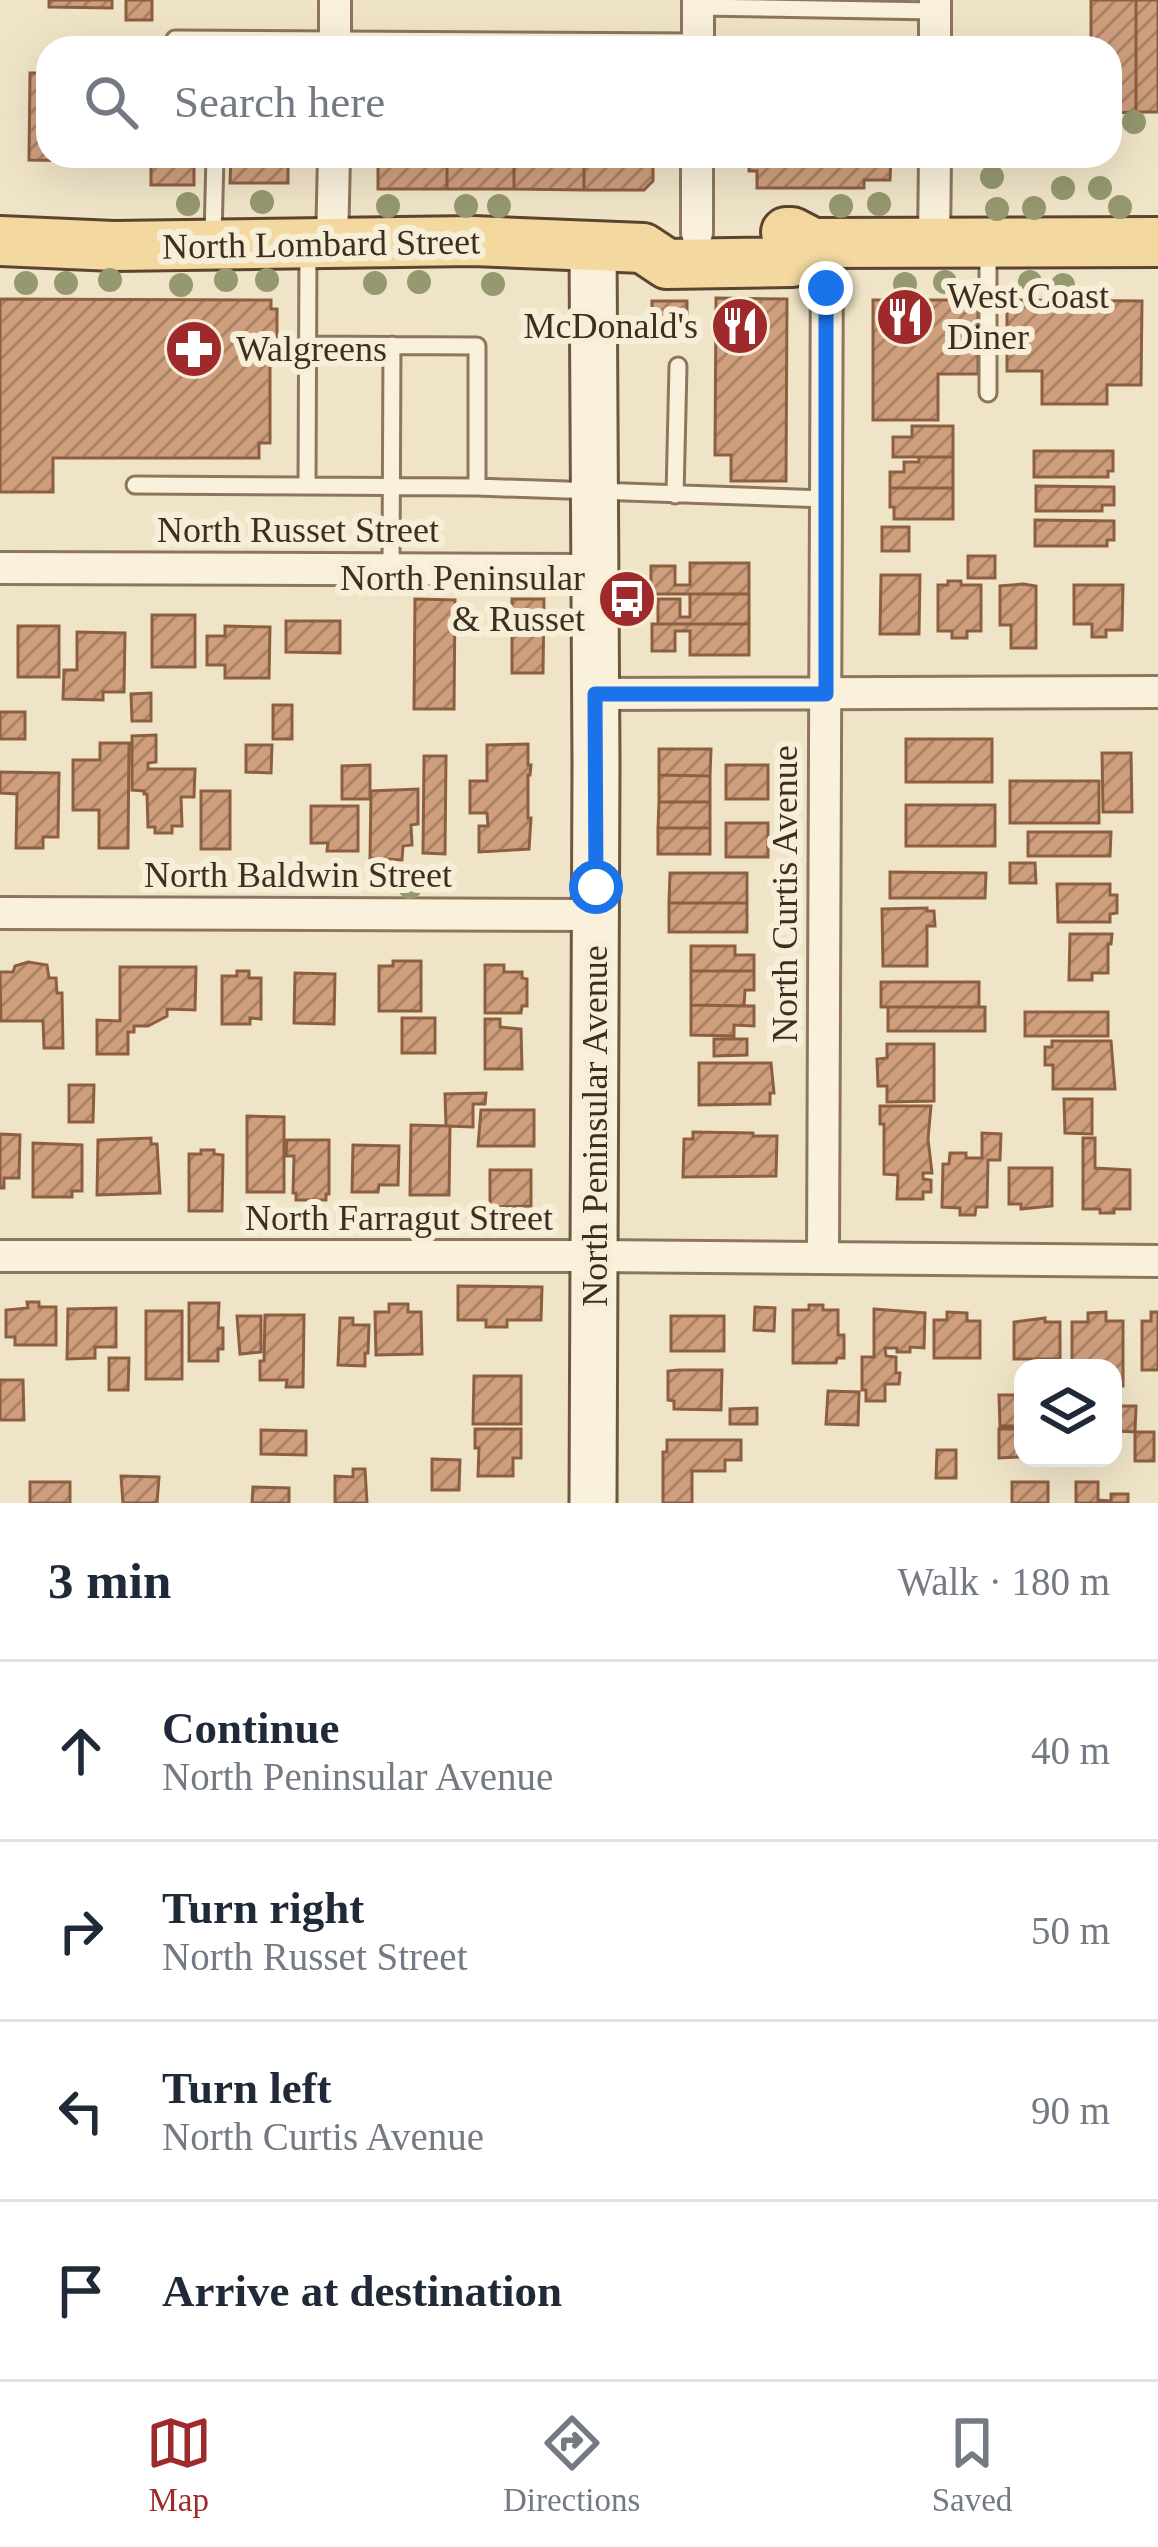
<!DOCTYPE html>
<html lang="en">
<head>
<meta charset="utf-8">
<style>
  body { margin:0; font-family:Georgia,serif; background:#f2f2f3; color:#1f2937 }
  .controls { position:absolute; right:36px; bottom:36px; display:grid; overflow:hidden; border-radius:24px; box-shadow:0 12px 48px #0002 }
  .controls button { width:108px; height:108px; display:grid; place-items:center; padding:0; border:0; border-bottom:3px solid #e0e1e3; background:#fff; color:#1f2937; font:60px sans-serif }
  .stop { position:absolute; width:36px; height:36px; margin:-27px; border:9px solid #1a73e8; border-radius:50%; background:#fff }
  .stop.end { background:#1a73e8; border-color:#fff; box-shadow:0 3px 12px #0008 }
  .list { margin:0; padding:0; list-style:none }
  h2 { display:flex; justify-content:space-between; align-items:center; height:156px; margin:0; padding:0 48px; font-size:51px }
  h2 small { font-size:39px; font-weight:400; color:#747a83 }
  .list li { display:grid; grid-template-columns:78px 1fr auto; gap:36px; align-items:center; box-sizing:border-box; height:180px; padding:0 48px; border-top:3px solid #e0e1e3 }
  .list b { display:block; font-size:45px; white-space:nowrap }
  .list p { margin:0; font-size:39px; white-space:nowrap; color:#747a83 }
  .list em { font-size:39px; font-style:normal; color:#747a83 }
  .icon { flex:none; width:66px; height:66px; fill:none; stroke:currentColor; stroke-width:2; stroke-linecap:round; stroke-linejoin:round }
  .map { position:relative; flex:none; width:1158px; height:1503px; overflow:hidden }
  .search { position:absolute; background:#fff; box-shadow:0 12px 48px #0002; left:36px; right:36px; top:36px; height:132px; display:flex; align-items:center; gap:30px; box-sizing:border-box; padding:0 42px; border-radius:36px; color:#747a83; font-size:45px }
  .sheet { height:876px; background:#fff }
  nav { display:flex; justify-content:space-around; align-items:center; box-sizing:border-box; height:168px; border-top:3px solid #e0e1e3; background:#fff; font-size:33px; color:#747a83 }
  nav a { display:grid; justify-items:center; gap:6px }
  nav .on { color:#9e2a2b }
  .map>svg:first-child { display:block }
  .building { fill:url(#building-hatch); stroke:#8d5f41; stroke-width:3 }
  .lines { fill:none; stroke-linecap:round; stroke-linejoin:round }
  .lane-casing { stroke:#8d765c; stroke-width:21 }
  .street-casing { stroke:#8d765c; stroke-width:36 }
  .secondary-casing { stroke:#6f573f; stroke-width:51 }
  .primary-casing { stroke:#5b4430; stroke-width:54 }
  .lane { stroke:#faf1dc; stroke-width:15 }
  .street { stroke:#faf1dc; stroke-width:30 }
  .secondary { stroke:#faf1dc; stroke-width:45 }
  .primary { stroke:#f3d9a0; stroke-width:48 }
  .tree { fill:#96986f }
  .route { stroke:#1a73e8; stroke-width:15 }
  .labels { text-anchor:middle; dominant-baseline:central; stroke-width:12; stroke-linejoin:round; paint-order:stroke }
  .street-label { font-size:36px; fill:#3d2e20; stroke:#f7eed8 }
  .poi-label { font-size:36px; fill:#3d2e20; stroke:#f7eed8; text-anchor:start }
</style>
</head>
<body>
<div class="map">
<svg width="1158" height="1503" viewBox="0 0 1158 1503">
  <defs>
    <pattern id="building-hatch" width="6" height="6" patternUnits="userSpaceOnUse" patternTransform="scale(3)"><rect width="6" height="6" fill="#cf9f7d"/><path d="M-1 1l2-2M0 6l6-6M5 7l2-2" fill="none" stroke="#a98266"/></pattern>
  </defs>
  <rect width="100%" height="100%" fill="#f0e4c8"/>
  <path class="building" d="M49,0H112V8L49,7Z
    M126,0H152V20H126Z
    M1091,0H1136V112L1110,113V48H996V40H1091Z
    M1136,0H1158V112H1136Z
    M30,73H48V156H84V161L29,160Z
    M151,156H194V185H151Z
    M231,156H288V183H230Z
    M378,156H447V189H378Z
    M447,156H514V189H447Z
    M514,156H584V190L514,189Z
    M584,156H653V181L644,190H584Z
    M749,156H891L890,180H864V188H757V171H749Z
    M716,298L787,299L786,481H731V455H715Z
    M0,299L271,300V309H277V343H270V443H259V458H53V492H0Z
    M873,300H978V374H938V420H873Z
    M1007,300L1142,301L1141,385H1107V404H1042V371H1007Z
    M652,301H687V324H652Z
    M912,426H953V457H893V437H912Z
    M1034,451H1113V471H1108V477H1034Z
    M919,457H953V488H890V472H904V462H919Z
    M1036,486L1114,487V505H1102V511H1036Z
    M890,488H953V519H894V507H890Z
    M1035,520L1114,521V540H1107V546H1035Z
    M882,527H909V551H882Z
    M968,556H995V578H968Z
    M690,563H749V594H651V566H675V585H690Z
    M881,575H920L919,634H880Z
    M948,581H961V585H981V631H967V638H952V631H938V585H948Z
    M1023,584L1036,586V648H1011V625H1000V586Z
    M1074,585H1123L1122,630H1106V637H1092V624H1074Z
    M690,594H749V624H658V599H680V617H690Z
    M415,599L455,600L454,709H414Z
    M512,599H544L543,673H512Z
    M152,615H195V667H152Z
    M286,621H340V653L286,652Z
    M652,624H749V655H690V631H675V651H652Z
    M18,626H59V677H18Z
    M225,626L270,627L269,678H225V665H207V636H225Z
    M77,632L125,633L124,692H103V700L63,699L64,670H77Z
    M151,693V721H132L131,694Z
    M273,705H292V739H273Z
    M0,712H25V739H0Z
    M156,735V762L148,763V769H195L194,797H181L182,826H172V833H155V827H148L147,794H144V791L132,790V736Z
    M906,739H992V782H906Z
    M100,743H129L128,848H99V810H73V760H100Z
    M528,744V765H531L530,775H528V818H531L529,849L479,852V826H488L487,813H470V781H487V745Z
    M246,745H272L271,773L246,772Z
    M659,749H711L710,776L659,775Z
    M1102,753H1131L1132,812H1103Z
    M424,756H446L445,854L423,853Z
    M370,765V799H342V766Z
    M726,765H768V799H726Z
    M0,772L59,773L58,837H43V848H16L17,794L0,793Z
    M659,775L710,776V802H659Z
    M1010,781H1099V823H1010Z
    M418,789V824L411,825L412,845L403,846L402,860L370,858L371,791Z
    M201,791H230V849H201Z
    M659,802H710V828H658Z
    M906,805H995V846H906Z
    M311,806H358V851H327L328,843H311Z
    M726,823H768V857H726Z
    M658,828H710V854H658Z
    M1028,832H1111L1110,856H1028Z
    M1010,863H1035L1036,883H1010Z
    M890,872L986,873L985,898H890Z
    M670,873H747V903H669Z
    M1057,884H1110V895H1117V913L1110,914V922H1058Z
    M669,903H747V932H669Z
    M927,908V911H934L935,926H927V966H883L882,909Z
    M1070,934H1112L1111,944H1108V973H1092V980H1069Z
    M691,946H735V955H754V971H691Z
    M393,961H421V1011H379V966H393Z
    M28,962L47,965L49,978H56L57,993H62L63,1048H44L43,1021H1L0,972H13L15,966Z
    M485,965H504V972H522V978L527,979V1006H522L521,1013H485Z
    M120,967H196L195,1010L167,1009V1016L148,1026H134V1032H128V1054H97V1020L120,1021Z
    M237,971H249V978H261V1019L250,1018V1024H222V976H237Z
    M691,971H754V990H745L744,1006L691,1005Z
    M295,973L335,974L334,1024L294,1023Z
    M881,982H979V1007H881Z
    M691,1005L754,1006V1026L734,1025V1036L691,1035Z
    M888,1007H985V1031H888Z
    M1025,1012H1108V1036H1025Z
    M402,1018H435V1053H402Z
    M485,1019H500V1027L521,1029L522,1069H485Z
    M714,1039H747V1055L714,1056Z
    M1052,1041H1111L1115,1089H1053V1065H1045V1047H1052Z
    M887,1044H934V1101L887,1102V1086H878L877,1059L887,1058Z
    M699,1063H771L774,1093H770V1104L699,1105Z
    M69,1085H94L93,1122H69Z
    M486,1093L485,1104H473V1127L446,1126L445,1094Z
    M1064,1099H1092V1134L1065,1133Z
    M880,1106H931L928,1139L932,1173H923V1179L931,1180V1192H923V1199H897L898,1175L884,1174V1124H880Z
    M481,1110H534V1146H478Z
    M247,1116L284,1117V1192H247Z
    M411,1125L450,1126L449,1195H410Z
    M693,1132L753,1133V1136H777L776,1176L683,1177L684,1139H693Z
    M982,1133L1001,1134L1000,1160H988L987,1207H976L975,1215H960V1208L942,1207L943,1164H949L950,1153H966V1158H982Z
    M0,1134L20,1135L19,1178H4V1188H0Z
    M151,1138V1144H157L160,1193L97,1195L98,1140Z
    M1083,1138H1095V1168L1130,1170V1209H1114V1213H1100V1209H1083Z
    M287,1140H329V1194H326V1200H296V1193H293L294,1156H286Z
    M33,1143L82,1145V1191H72V1197H33Z
    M353,1145L399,1146L398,1185H379L378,1192H352Z
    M201,1150H214V1154L223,1155L222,1211H189V1154H201Z
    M1009,1168H1052V1206L1021,1209V1204H1009Z
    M490,1170H531V1206L490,1207Z
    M458,1286L542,1287L541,1320H507V1327H486V1320H458Z
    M27,1302H39V1307H56V1345H15V1337H6V1310L28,1308Z
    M189,1303H219L218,1328H223V1349H218V1361H189Z
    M389,1304H408V1312H421L422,1354L376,1355L375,1312H389Z
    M809,1305H823V1310H838V1335H844V1358H837L836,1363H793V1310H809Z
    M755,1307L775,1308L774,1331L754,1330Z
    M116,1308V1347H95V1358L67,1359L68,1309Z
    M874,1309L925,1313L924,1348L910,1347V1352H897V1348H885L886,1356L896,1357V1373H900L899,1384H885V1401H866V1390H862V1357H874Z
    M146,1311H182V1379H146Z
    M947,1312L967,1313V1321H980V1358H934V1320H947Z
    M1106,1312V1321H1123V1386H1113V1368H1072V1322H1088V1313Z
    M1151,1312H1158V1370H1142V1321H1151Z
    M265,1315H304L303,1387H286L287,1380H260V1361H264Z
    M237,1316H261V1352L240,1354Z
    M671,1316H724V1351H671Z
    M340,1318H353V1325H369L368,1353H365V1366L338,1365Z
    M1045,1318V1322H1060V1359H1014V1322Z
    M109,1358H129L128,1390H109Z
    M679,1370H722L721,1410L674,1409V1401L668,1400V1371Z
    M474,1376H521V1424H473Z
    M0,1380H23L24,1420H0Z
    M828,1391L859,1392L858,1425L826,1424Z
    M999,1395H1023V1426H1000Z
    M1118,1406H1136L1135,1432L1117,1431Z
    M757,1408V1424H730V1409Z
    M475,1429H521V1458H513V1476H478L479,1448H475Z
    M999,1429H1018V1457L999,1458Z
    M261,1430L306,1431V1455L261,1454Z
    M1135,1432H1154V1461H1135Z
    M667,1440H741V1460H725V1471H692V1503H663V1452H667Z
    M937,1450H956V1478H936Z
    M432,1459L460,1460L459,1490H432Z
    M353,1469H365L367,1503H335V1476L353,1477Z
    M121,1476L159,1477L157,1503H123Z
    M30,1482H70V1503H30Z
    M1012,1482H1048V1503H1012Z
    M1076,1482H1098V1500L1111,1501V1494H1128V1503H1076Z
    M253,1487L289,1488V1503H252Z"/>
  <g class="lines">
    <defs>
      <path id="lane" d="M698,7L935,11
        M175,39L698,42
        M213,237L215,156
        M988,246V393
        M308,248L307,486L477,487L826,499
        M308,345L477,346V487
        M135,485L307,486
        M675,495L678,366
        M391,569L392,345"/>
      <path id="street" d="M935,0V48
        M335,48V0
        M698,48V0
        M697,156V233
        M934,243L935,156
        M332,244L334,156
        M0,568L595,570
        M595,694L1158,692
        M0,913L596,915
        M0,1256H595L1158,1261
        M823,1258L827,243"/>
      <path id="secondary" d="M593,245L596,764L593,1503"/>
      <path id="primary" d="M786,232H792L813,243L1158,242
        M0,241L114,246L473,241L643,248L667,264L792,262L813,243"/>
    </defs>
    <use href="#lane" class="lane-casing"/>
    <use href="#street" class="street-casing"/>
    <use href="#secondary" class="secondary-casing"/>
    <use href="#primary" class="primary-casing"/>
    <use href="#lane" class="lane"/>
    <use href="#street" class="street"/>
    <use href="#secondary" class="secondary"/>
    <use href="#primary" class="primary"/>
  </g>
  <g class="tree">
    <circle cx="1134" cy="122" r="12"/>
    <circle cx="992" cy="177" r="12"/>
    <circle cx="1063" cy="188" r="12"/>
    <circle cx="1100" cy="188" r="12"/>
    <circle cx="262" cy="202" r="12"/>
    <circle cx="188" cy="204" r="12"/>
    <circle cx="879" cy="204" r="12"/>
    <circle cx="388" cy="206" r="12"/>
    <circle cx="466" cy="206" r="12"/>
    <circle cx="499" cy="206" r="12"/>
    <circle cx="841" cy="206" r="12"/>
    <circle cx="1120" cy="207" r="12"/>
    <circle cx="1034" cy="208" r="12"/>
    <circle cx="997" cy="209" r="12"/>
    <circle cx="110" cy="280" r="12"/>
    <circle cx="226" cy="280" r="12"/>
    <circle cx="267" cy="280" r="12"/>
    <circle cx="419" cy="282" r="12"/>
    <circle cx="945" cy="282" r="12"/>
    <circle cx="1030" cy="282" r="12"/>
    <circle cx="26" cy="283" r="12"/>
    <circle cx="66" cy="283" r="12"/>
    <circle cx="375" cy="283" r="12"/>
    <circle cx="493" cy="284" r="12"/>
    <circle cx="905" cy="284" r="12"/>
    <circle cx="181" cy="285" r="12"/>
    <circle cx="1063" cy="285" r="12"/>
    <circle cx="410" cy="887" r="12"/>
  </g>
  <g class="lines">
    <path class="route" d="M596,887L595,694H826V288"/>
  </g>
  <defs>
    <symbol id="restaurant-disc" viewBox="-11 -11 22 22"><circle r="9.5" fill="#9e2a2b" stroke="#f7eed8"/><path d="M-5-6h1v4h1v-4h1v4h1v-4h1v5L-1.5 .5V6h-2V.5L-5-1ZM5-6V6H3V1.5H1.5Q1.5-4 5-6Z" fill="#fff"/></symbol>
    <symbol id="pharmacy-disc" viewBox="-11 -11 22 22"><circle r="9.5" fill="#9e2a2b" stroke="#f7eed8"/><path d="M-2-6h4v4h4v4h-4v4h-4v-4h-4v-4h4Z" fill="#fff"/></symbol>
    <symbol id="bus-disc" viewBox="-11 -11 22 22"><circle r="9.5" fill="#9e2a2b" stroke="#f7eed8"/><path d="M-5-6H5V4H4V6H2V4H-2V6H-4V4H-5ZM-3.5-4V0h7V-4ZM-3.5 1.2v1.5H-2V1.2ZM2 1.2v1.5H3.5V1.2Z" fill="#fff"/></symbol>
  </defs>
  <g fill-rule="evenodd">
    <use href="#restaurant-disc" x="872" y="284" width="66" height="66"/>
    <use href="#restaurant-disc" x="707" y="293" width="66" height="66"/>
    <use href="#pharmacy-disc" x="161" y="316" width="66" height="66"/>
    <use href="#bus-disc" x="594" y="566" width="66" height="66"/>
  </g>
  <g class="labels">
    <g class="street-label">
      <text transform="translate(321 244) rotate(-1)">North Lombard Street</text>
      <text x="298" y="530">North Russet Street</text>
      <text x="298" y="875">North Baldwin Street</text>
      <text transform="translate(785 894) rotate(-90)">North Curtis Avenue</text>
      <text transform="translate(595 1126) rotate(-90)">North Peninsular Avenue</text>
      <text x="399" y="1218">North Farragut Street</text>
    </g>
    <g class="poi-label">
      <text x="947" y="296">West Coast<tspan x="947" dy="41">Diner</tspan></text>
      <text x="698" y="326" text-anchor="end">McDonald's</text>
      <text x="236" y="349">Walgreens</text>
      <text x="585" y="578" text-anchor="end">North Peninsular<tspan x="585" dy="41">&amp; Russet</tspan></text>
    </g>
  </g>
</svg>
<div class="controls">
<button><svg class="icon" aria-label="layers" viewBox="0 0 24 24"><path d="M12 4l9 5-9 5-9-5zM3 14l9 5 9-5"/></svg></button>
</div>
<div class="stop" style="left:596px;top:887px"></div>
<div class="stop end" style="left:826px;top:288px"></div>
<div class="search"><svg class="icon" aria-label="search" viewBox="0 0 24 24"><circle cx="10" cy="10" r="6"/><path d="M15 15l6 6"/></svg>Search here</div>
</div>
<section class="sheet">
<h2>3 min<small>Walk · 180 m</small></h2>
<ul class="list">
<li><svg class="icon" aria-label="ahead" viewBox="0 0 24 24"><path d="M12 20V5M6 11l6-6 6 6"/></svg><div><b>Continue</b><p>North Peninsular Avenue</p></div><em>40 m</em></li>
<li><svg class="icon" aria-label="right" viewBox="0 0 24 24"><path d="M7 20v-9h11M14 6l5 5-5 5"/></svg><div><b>Turn right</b><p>North Russet Street</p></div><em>50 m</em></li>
<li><svg class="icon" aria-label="left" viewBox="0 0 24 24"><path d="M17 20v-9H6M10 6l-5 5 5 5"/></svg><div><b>Turn left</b><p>North Curtis Avenue</p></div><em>90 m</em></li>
<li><svg class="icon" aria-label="arrive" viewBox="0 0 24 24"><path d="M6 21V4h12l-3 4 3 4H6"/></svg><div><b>Arrive at destination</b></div></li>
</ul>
</section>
<nav>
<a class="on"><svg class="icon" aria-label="map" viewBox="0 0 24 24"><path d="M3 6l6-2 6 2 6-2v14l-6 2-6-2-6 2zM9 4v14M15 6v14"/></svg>Map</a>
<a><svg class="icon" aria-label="directions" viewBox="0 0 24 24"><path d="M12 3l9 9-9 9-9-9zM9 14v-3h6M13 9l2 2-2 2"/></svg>Directions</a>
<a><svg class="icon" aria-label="saved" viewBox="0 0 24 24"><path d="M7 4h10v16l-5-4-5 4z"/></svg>Saved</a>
</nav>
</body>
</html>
